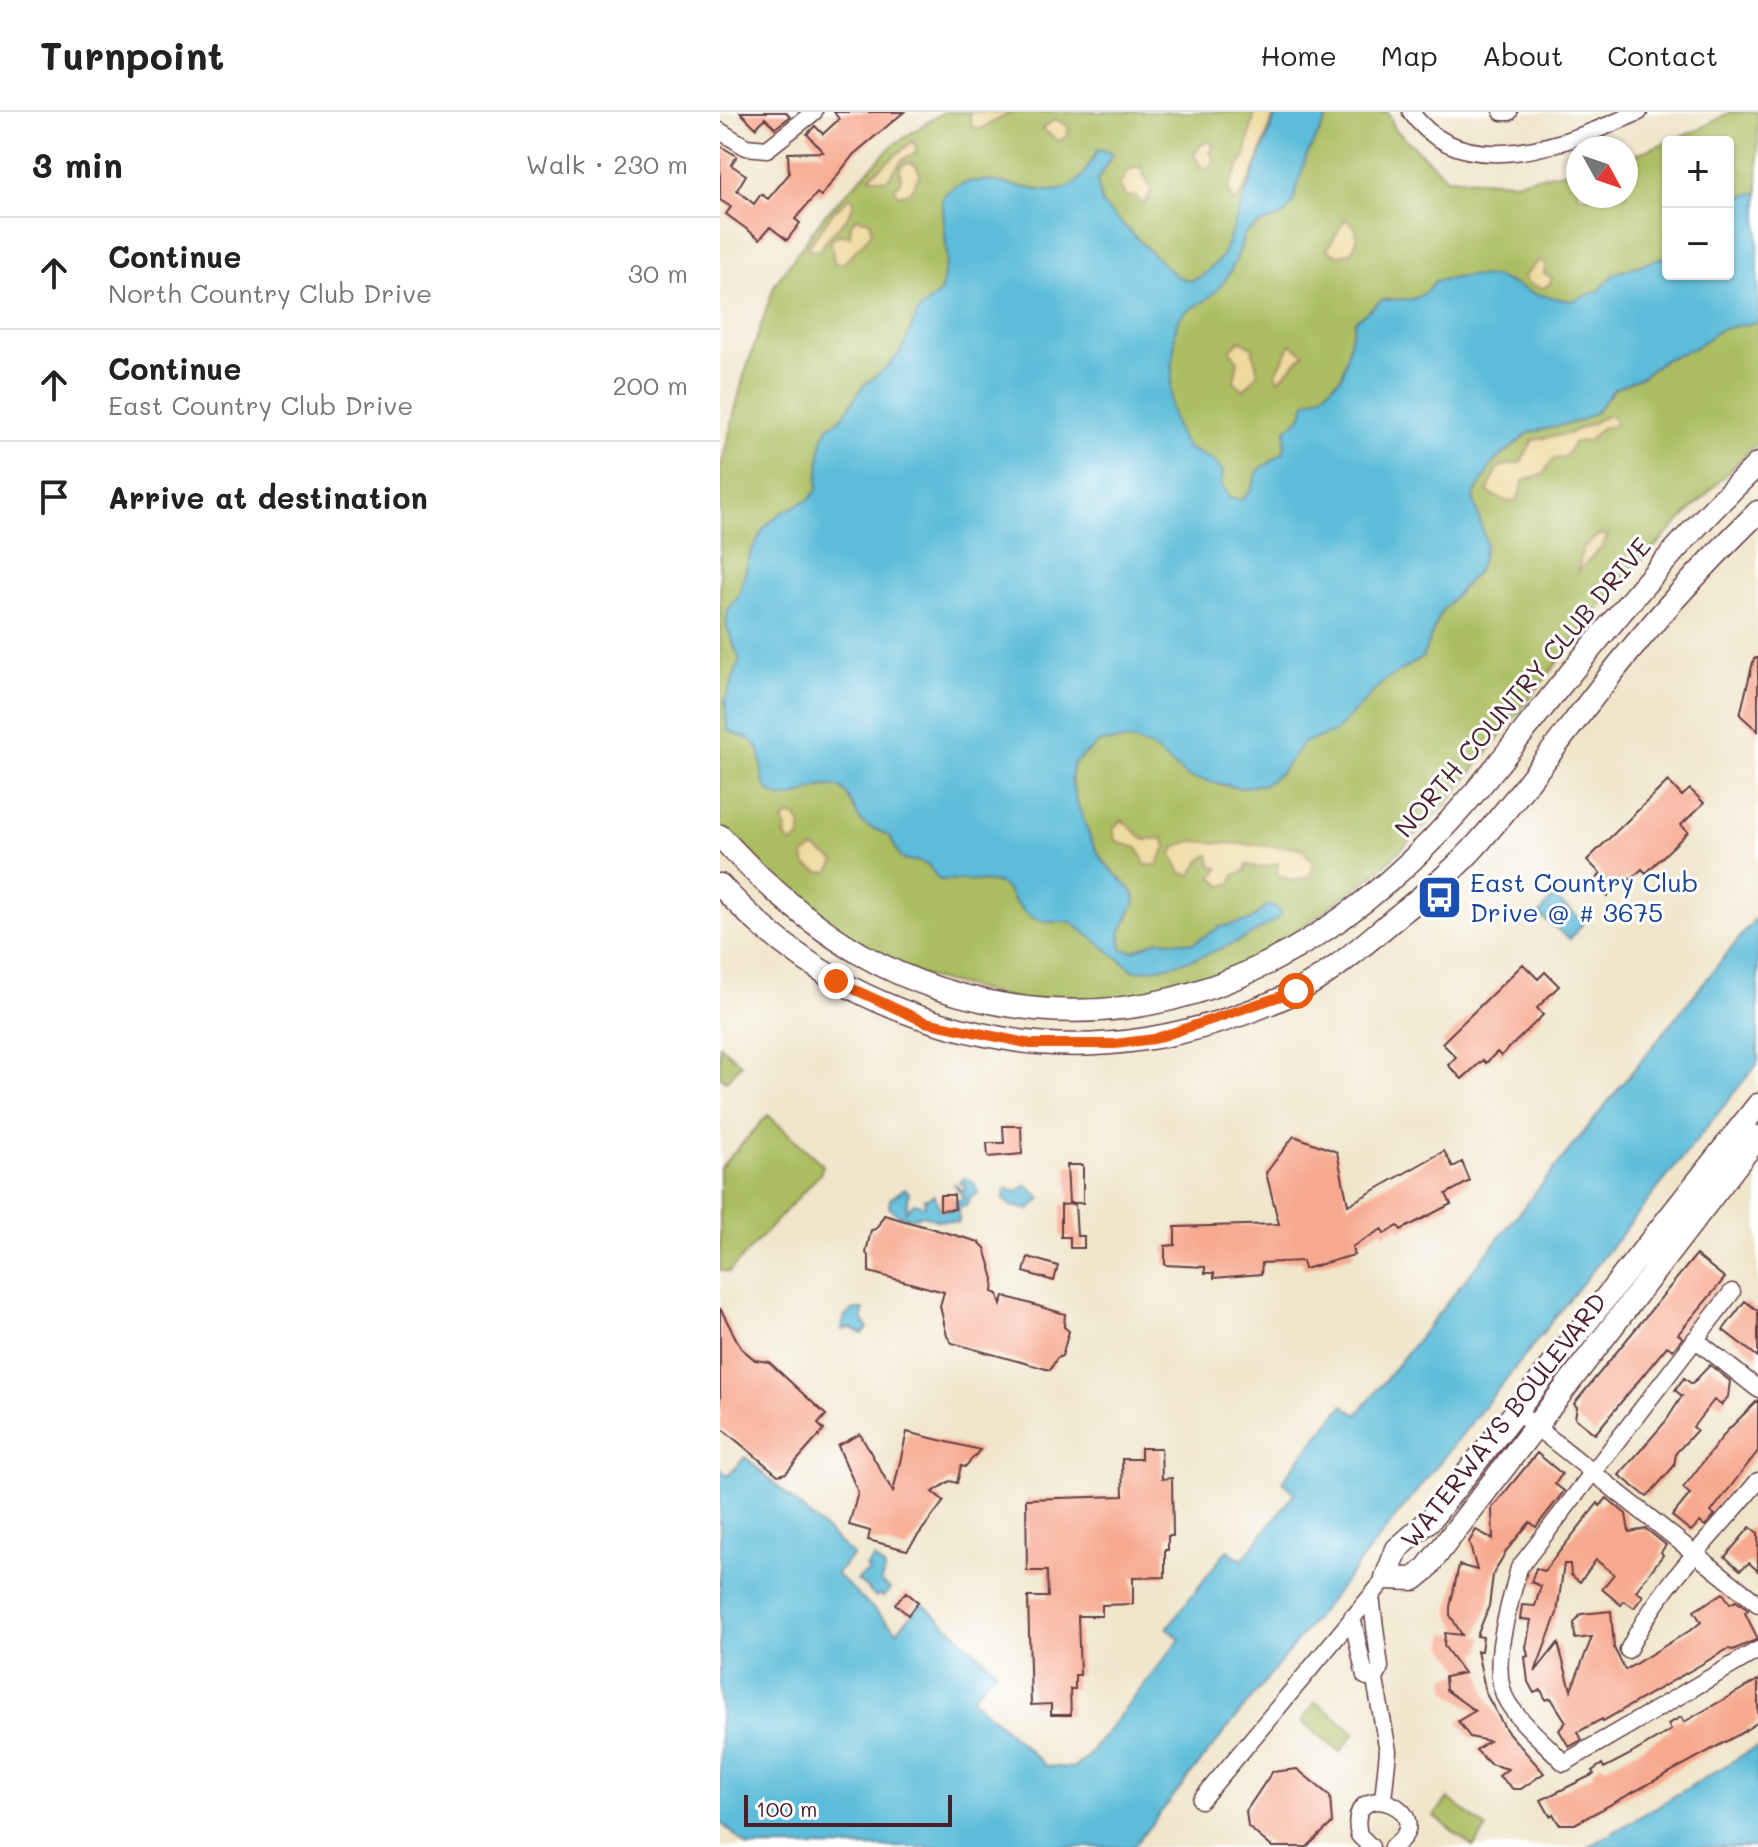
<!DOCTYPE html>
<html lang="en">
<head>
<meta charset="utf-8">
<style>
  body { margin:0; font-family:Mali,sans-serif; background:#f6f6f6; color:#222 }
  .controls { position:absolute; right:24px; top:24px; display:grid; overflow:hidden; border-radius:8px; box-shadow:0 2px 6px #0004 }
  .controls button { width:72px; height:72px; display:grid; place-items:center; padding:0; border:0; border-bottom:2px solid #e0e0e0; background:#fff; color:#222; font:40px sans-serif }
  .compass { position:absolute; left:846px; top:24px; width:72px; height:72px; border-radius:50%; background:#fff; box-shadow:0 2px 6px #0004; rotate:130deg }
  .scale { position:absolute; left:24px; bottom:20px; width:208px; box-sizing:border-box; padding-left:8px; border:4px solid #4a1f2b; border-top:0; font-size:22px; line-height:28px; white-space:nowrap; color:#4a1f2b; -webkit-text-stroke:6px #fff; paint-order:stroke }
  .stop { position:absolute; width:24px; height:24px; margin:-18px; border:6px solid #ea580c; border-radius:50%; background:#fff }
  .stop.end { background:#ea580c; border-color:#fff; box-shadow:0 2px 8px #0008 }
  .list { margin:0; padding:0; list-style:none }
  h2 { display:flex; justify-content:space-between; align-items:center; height:104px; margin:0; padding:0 32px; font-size:34px }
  h2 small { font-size:26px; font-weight:400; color:#767676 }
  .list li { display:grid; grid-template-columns:52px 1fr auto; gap:24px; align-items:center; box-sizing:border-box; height:112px; padding:0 32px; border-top:2px solid #e0e0e0 }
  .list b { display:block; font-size:30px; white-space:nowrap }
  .list p { margin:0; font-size:26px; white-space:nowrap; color:#767676 }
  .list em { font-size:26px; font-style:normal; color:#767676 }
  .icon { flex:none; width:44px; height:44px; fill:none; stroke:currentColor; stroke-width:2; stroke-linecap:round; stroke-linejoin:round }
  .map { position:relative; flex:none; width:1038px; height:1735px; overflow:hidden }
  header { display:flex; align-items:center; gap:48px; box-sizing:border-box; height:112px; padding:0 40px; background:#fff; border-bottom:2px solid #e0e0e0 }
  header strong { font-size:38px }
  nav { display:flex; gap:44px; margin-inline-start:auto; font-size:28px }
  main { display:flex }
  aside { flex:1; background:#fff }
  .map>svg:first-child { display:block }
  .green { fill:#abbd60; stroke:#7a6e46; stroke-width:2; fill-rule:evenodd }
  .sand { fill:#eeda9e; stroke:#9c7c64; stroke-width:2 }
  .water { fill:#5bbcd9; stroke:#526e82; stroke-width:2 }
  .building { fill:#f7a98f }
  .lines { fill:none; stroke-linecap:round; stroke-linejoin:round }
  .street-casing { stroke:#633d43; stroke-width:19 }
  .secondary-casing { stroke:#633d43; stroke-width:25 }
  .street { stroke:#fff; stroke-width:16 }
  .secondary { stroke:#fff; stroke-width:22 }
  .route { stroke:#ea580c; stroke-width:10 }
  .labels { text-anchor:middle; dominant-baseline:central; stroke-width:6; stroke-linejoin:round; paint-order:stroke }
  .street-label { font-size:26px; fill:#4a1f2b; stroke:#fff }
  .transit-label { font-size:26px; fill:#164399; stroke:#fff; text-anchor:start }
</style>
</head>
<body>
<header>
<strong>Turnpoint</strong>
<nav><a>Home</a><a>Map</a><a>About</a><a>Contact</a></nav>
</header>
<main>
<aside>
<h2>3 min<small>Walk · 230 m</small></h2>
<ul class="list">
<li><svg class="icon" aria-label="ahead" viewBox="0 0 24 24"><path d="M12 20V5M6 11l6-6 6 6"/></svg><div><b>Continue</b><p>North Country Club Drive</p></div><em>30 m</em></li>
<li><svg class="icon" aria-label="ahead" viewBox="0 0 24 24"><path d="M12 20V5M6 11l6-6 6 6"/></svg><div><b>Continue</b><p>East Country Club Drive</p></div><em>200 m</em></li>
<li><svg class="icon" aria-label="arrive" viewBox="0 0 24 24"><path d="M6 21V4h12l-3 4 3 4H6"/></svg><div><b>Arrive at destination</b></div></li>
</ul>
</aside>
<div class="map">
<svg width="1038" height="1735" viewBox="0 0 1038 1735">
  <rect width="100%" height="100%" fill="#fff"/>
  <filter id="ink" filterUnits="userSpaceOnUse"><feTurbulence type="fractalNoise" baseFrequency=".0125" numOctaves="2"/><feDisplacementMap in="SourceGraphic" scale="16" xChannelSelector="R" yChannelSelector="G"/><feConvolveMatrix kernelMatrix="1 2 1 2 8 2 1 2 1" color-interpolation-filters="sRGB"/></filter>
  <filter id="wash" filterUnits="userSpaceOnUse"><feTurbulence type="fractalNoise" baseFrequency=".006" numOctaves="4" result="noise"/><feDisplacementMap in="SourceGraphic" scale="32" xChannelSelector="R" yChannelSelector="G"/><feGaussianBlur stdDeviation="1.8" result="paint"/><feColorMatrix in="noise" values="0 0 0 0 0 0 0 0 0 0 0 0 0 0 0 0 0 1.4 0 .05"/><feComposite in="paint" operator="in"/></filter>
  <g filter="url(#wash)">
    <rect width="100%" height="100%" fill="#f0e5ca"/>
    <path class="green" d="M223,0H668L675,17L727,66L793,70L858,57V84H906V46L978,18L1010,0H1038V330L901,469L727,692L657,761L534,850L481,873L404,890L301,888L199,863L89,801L0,715V358L23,267L55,172L103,105L173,33ZM948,30H1008V162H948Z
      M0,933L21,952L6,969L0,964Z
      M48,1003L103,1053L100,1062L9,1160L0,1158V1056Z
      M596,1590L635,1621L620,1640L581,1609Z
      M728,1686L767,1717L753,1735L714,1704Z"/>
    <path class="sand" d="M249,0H292L260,17L252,15Z
      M535,0H555C547,20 530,83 513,90L508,76L525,44Z
      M335,7L349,15L347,24L339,29L322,17Z
      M193,29L197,39L182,48L167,68L149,65Z
      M489,29L493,33L490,41L495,48L491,54L482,57L474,43L481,33Z
      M188,50L196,53L200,62L191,79L179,83L174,76L181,70L180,55Z
      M420,54L431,79L424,92L416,85L405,84L400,73L407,59Z
      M130,85L134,89C131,110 109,119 100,138L87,137L114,99Z
      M136,106L150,109L152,121L124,151H114L111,128L118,123L130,124L131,112Z
      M625,107L636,116L637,128L631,141L617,143L607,138Z
      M820,148L826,153L824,161L832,166L829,173L822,176L807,171L804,164Z
      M520,228L532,235L538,262L524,278L514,269L518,249L510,238Z
      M571,232L584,242L559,268L556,261Z
      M889,303L894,307V314L881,316L868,329L854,330L846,344L832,348L823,363L804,368L797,389L788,390L767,380L779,355L801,350L813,328L848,322Z
      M879,423H888L882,435L858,459L862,437Z
      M68,703L77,705L82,717L79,727L71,731L65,725L66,716L62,710Z
      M402,708L425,728L443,726L446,735L437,753H425L418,736C407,731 392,735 394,716Z
      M470,729L582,736L594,752L589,765L572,769L557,762L558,751L540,756L527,753L524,760L514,763L512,771L501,774L493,765L499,756L492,754L489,743L483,746L471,763L461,761L452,742L454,737Z
      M94,736L115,749L109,760H99L86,754L84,743Z"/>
    <path class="water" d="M557,0L610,1L586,45L573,91L563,104L540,112L524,122C519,147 505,176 483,190C473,196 464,198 458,209C454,217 455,230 454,240C451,278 444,301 467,336L492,348L503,359L501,372L509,386L522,388L531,378L538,359L564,340L566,318L581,305L586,290L602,283L622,264L635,209L662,188L693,187L705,181L715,169L749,164L777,165L815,182L851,189L879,179L895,161L948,144V162H1008V88L1038,80V210L1001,217L974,236L944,248L922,265L894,277L876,300L860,309L809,321L773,351L753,385L766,431L763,444L758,458L721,500L702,546L664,569L615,620L583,631L560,661L545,672L519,676L468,665L432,636L412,628L380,630L353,652L351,667L356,688L372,730L383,749L413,780L415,790L400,821L402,837L413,839L439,828L473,831L500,815L531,808L546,794L555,795L562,803C523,832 464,855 415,859L351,810C327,810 314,813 296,791C290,784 289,777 280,772C274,769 228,767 219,768L208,753C178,741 187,760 170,725C162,718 151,718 143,711C131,700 132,676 113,674C93,671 71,694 53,682C37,671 45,652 38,636C32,623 17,626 7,617L5,589L20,548L6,513L8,498L18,485L31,440L45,415L62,400L90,387L97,377L102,328L108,315L122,306L143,274L169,254L182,238L198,200L221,179L227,146L222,85C263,42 323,101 358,69C367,61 372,48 378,37L393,41L377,70L382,92L448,157L458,165L471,169L482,164L502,145Z
      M833,785L864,810L850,827L819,803Z
      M1038,803V951L413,1735H28L0,1710V1357L8,1364L25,1345L133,1443L116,1462L177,1519L202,1491L276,1558L251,1586L326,1654L352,1656L366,1646L460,1527L447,1516L507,1438L522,1448L575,1381L562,1369L623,1293L637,1303Z
      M245,1066L253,1069L259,1081L250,1085L247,1093L238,1096L239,1110L216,1108L204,1103C190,1107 180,1107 169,1095L170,1087L185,1076L189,1081L186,1099L194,1091L205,1094L204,1087L214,1083L220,1098H235L236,1089L244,1086L233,1071L243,1079L246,1075L240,1070Z
      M307,1073L321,1086L310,1098L291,1094L283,1087L286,1077L297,1080Z
      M135,1197H144L142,1206L148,1216L142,1222L131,1216L122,1218L124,1205Z
      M154,1446L165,1456L161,1469L170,1477L163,1485L159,1482L156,1485L137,1468L149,1459L146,1455Z
      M1038,1634V1735H869Z"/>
    <g id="blocks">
      <path class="building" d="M20,0H66L70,5L55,16L45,6L36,16Z
        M114,0H184L134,42L101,84L97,81L75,107L80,111L67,128L50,115L40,127L6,102L11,95L0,88V34L17,44L11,53L26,63L17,78L34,92L41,82L48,87L69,62L68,41L103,40L87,22L95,14L103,22L119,7Z
        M1034,546H1038V619L1020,603Z
        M948,669L962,684L970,677L984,691L961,713L968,720L926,761L922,757L910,768L907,765L887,784L873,770L881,762L867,748Z
        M803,852L818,867L825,860L839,874L817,896L823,903L781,944L777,940L766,951L763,948L742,967L728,953L736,945L722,931Z
        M283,1014H301L302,1042L268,1045L267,1031H284Z
        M574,1024L617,1040L628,1093L724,1039L733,1055L742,1050L750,1069L726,1082L731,1092L681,1118L678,1114L664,1122L662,1117L632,1135L634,1143L584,1157L582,1149L542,1151L541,1162L494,1166V1161H485V1155L445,1153V1134L455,1133V1115L559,1112L546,1061Z
        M347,1053H363V1091H349Z
        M220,1083H234L235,1097L220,1098Z
        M355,1092L357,1124H364V1136H350V1125H341V1093Z
        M164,1103L259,1130L265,1136L274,1167L273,1180L278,1182L281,1193L284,1184L345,1202L344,1215L349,1219L342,1244L337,1246L330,1258L232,1231L227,1224L220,1194L224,1180L149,1160V1145L146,1141L151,1118L156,1117Z
        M976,1143L1005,1166L958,1222L963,1226L953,1238L947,1234L875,1322L855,1306L857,1295L854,1292Z
        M308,1145L338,1154L334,1169L304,1160Z
        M1025,1189L1038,1199V1245L1003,1218Z
        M0,1196L21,1236L35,1248L49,1250L106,1303L98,1312L104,1318L66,1361L58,1363L0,1315Z
        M990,1253L1010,1269L1008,1285L1001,1293L994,1288L973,1315L977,1318L956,1341L954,1354L927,1385L899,1363L946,1309L962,1284L955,1278L964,1266L972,1272Z
        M1038,1288V1339L991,1400L995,1403L985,1414L980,1410L971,1419L952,1404L970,1382L963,1376L1007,1319Z
        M187,1320L260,1338L245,1355L241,1354L237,1371L230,1369L213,1380L224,1389L187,1438L148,1428L150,1419L129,1413L138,1380L118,1334L140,1322L173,1380Z
        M421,1336H441L442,1367L452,1366L453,1424H448V1438H445V1465L413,1466V1492L382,1493V1504H358L360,1563H355V1577H350L351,1603H331V1592L311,1593L308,1485H328L327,1459H307L306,1387L403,1384L402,1347H421Z
        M817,1341L842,1362L835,1372L844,1379L816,1415L810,1410L786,1439L773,1463L769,1494L757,1524L763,1525L761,1539H757L766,1582L786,1618L824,1661L801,1677H793L779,1664L788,1657L770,1652L756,1638L769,1629L750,1625L738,1609L755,1599L726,1578L725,1565L744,1561L724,1534L725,1521L742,1523L730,1503V1495L739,1453L757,1458L749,1430L756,1418L773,1427L772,1396Z
        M887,1386L906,1402L909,1420L926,1417L946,1433L941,1440L943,1443L916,1479L923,1484L914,1496L904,1489L901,1493L882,1477L894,1462L876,1448L860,1470L851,1463L850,1452H844L837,1501L815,1560L838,1531L851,1578L872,1525L855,1527L854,1511L861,1502L891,1499L894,1536L905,1558L974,1516L981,1510L974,1499L1003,1481L1010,1492L1016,1489L1028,1498L1025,1501L1038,1527L1013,1538L1008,1537L883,1609L882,1607L858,1620L862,1628L849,1635L839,1618L846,1610L831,1586L826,1588L821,1578L814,1581L808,1570L805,1545L808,1544L806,1535L811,1508L800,1507L802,1493L815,1494L821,1474L811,1470L816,1456L824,1459L878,1391L880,1394Z
        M1030,1415L1038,1421V1459L1029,1451L1020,1458L1005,1445Z
        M186,1480L198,1490L188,1503L175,1492Z
        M1038,1568V1610L1020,1622L855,1712H839L833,1702L830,1704L821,1688L874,1662L872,1659L882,1652L884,1656L909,1643L951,1618L948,1612L961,1605L964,1610Z
        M577,1657L610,1684L612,1711L587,1735H552L528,1715L526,1699L552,1660Z"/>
    </g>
  </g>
  <g filter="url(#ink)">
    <use href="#blocks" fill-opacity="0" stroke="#633d43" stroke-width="2"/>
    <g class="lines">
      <defs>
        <path id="street" d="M691,0C744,76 853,29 919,0
          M782,0H789
          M0,19L26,35L47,37L94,0
          M1012,1180L799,1456C790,1492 767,1558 788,1591C802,1613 827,1632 844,1651L1038,1538
          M975,1227L1038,1277
          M796,1299L1038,1492
          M651,1484L660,1555L655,1568L668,1639L663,1688
          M632,1505L645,1564L655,1568
          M908,1538C943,1469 990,1428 1038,1369
          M481,1688L666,1466
          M651,1735L639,1723C624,1659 725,1699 672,1735"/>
        <path id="secondary" d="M0,724C90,822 180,883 316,897C482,913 629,823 736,702C774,660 808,613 844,569C906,493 968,419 1038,352
          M0,773C80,859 166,905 281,926C378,944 478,924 567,884C608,866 644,832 678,804C706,781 736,757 760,729C803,680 841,626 881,575C929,513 982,455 1038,400
          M1038,993L711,1407L677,1437L666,1466L694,1467L705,1458L1038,1025"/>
      </defs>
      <use href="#street" class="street-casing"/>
      <use href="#secondary" class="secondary-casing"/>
      <use href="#street" class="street"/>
      <use href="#secondary" class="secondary"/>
    </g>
  </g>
  <g class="lines" filter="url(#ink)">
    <path class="route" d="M116,869L205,910L311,932H395L434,927L576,879"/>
  </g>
  <defs>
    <symbol id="bus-square" viewBox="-11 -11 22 22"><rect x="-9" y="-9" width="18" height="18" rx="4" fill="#1a4fb4" stroke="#fff"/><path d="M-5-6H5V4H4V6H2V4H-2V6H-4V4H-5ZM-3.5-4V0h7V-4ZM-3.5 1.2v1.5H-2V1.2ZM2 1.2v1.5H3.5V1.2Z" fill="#fff"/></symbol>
  </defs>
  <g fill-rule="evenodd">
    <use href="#bus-square" x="694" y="760" width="51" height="51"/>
  </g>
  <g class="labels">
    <g class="street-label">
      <text transform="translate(802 575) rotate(-50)">NORTH COUNTRY CLUB DRIVE</text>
      <text transform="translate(783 1308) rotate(-52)">WATERWAYS BOULEVARD</text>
    </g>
    <g class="transit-label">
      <text x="750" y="770">East Country Club<tspan x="750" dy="30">Drive @ # 3675</tspan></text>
    </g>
  </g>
</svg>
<div class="controls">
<button>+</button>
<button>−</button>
</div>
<svg class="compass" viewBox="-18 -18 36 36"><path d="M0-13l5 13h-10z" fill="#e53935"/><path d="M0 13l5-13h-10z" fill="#767676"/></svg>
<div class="scale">100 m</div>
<div class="stop" style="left:576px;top:879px"></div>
<div class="stop end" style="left:116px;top:869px"></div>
</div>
</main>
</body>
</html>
